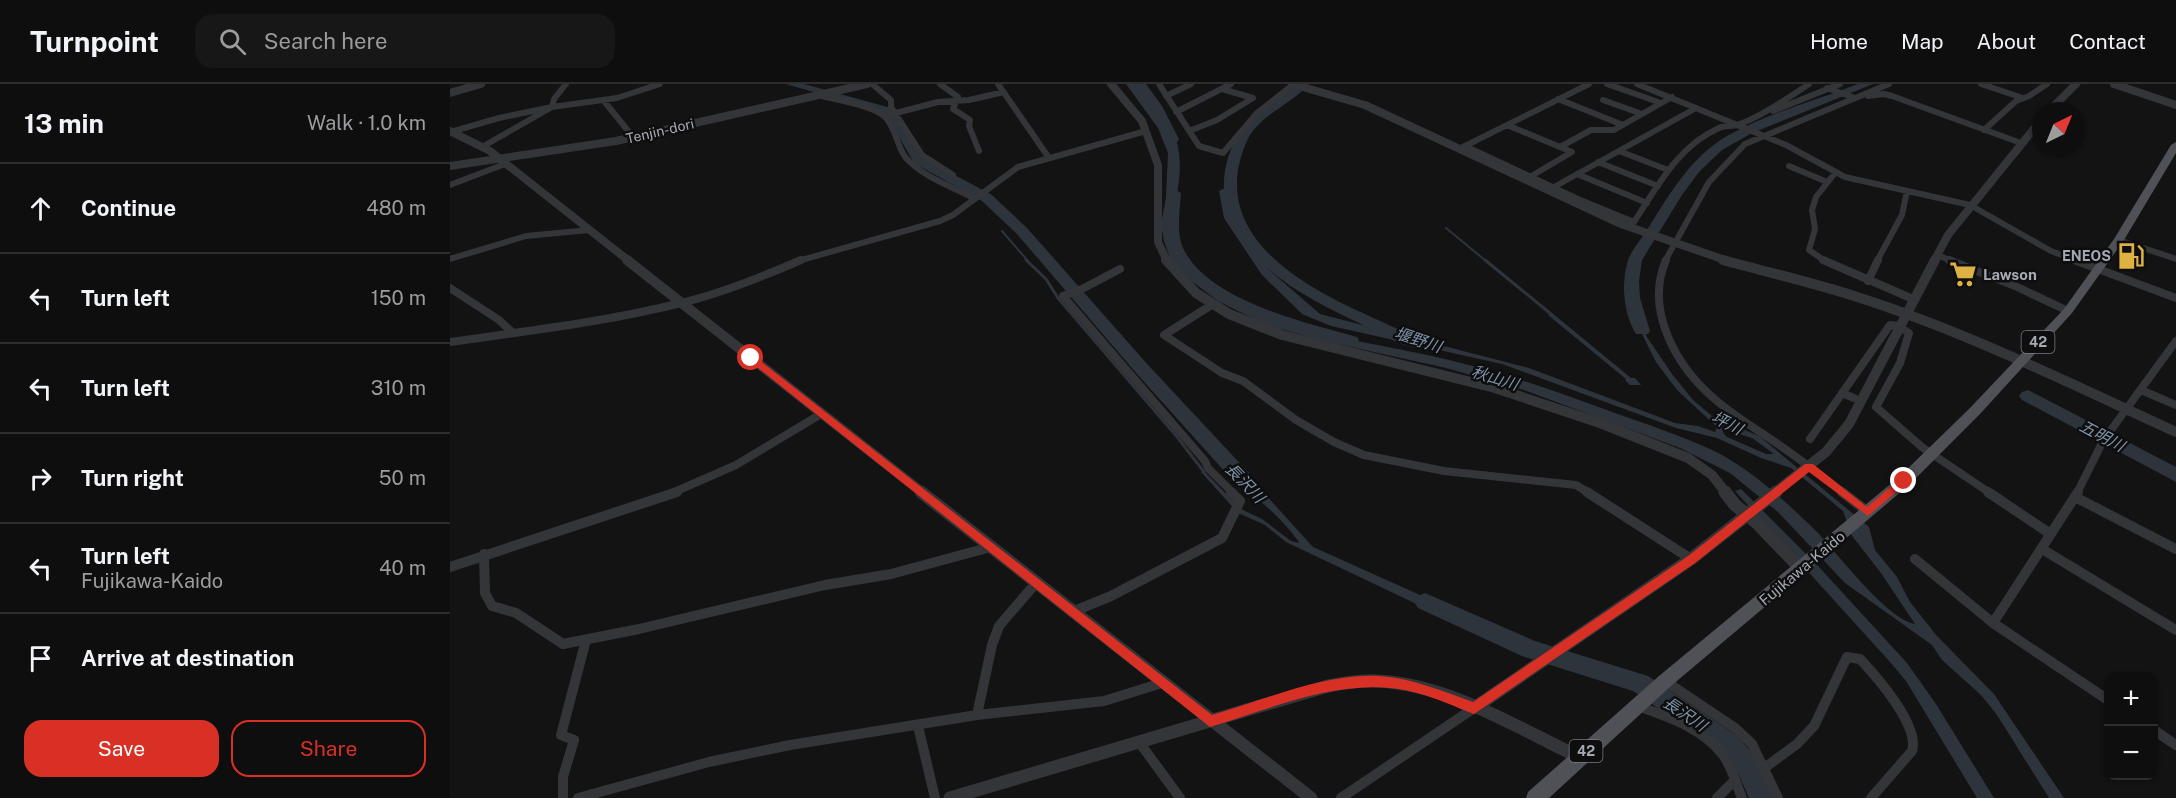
<!DOCTYPE html>
<html lang="en">
<head>
<meta charset="utf-8">
<style>
  body { margin:0; font-family:"Public Sans","Noto Sans JP",sans-serif; background:#171718; color:#f1f3f6 }
  .controls { position:absolute; right:18px; bottom:18px; display:grid; overflow:hidden; border-radius:12px; box-shadow:0 2px 4px #0004 }
  .controls button { width:54px; height:54px; display:grid; place-items:center; padding:0; border:0; border-bottom:2px solid #2e2e2f; background:#0e0e0f; color:#f1f3f6; font:30px sans-serif }
  .compass { position:absolute; left:1582px; top:18px; width:54px; height:54px; border-radius:50%; background:#0e0e0f; box-shadow:0 2px 4px #0004; rotate:43deg }
  .stop { position:absolute; width:18px; height:18px; margin:-14px; border:4px solid #d93025; border-radius:50%; background:#fff }
  .stop.end { background:#d93025; border-color:#fff; box-shadow:0 2px 6px #0008 }
  .list { margin:0; padding:0; list-style:none }
  h2 { display:flex; justify-content:space-between; align-items:center; height:78px; margin:0; padding:0 24px; font-size:26px }
  h2 small { font-size:20px; font-weight:400; color:#9b9c9e }
  .list li { display:grid; grid-template-columns:39px 1fr auto; gap:18px; align-items:center; box-sizing:border-box; height:90px; padding:0 24px; border-top:2px solid #2e2e2f }
  .list b { display:block; font-size:22px; white-space:nowrap }
  .list p { margin:0; font-size:20px; white-space:nowrap; color:#9b9c9e }
  .list em { font-size:20px; font-style:normal; color:#9b9c9e }
  .actions { display:flex; gap:12px; padding:18px 24px }
  .actions a { flex:1; padding:14px 0; border:2px solid #d93025; border-radius:18px; text-align:center; font-size:21px; color:#d93025 }
  .actions .main { background:#d93025; color:#fff }
  .icon { flex:none; width:33px; height:33px; fill:none; stroke:currentColor; stroke-width:2; stroke-linecap:round; stroke-linejoin:round }
  .map { position:relative; flex:none; width:1726px; height:714px; overflow:hidden }
  header { display:flex; align-items:center; gap:36px; box-sizing:border-box; height:84px; padding:0 30px; background:#0e0e0f; border-bottom:2px solid #2e2e2f }
  header strong { font-size:28px }
  nav { display:flex; gap:33px; margin-inline-start:auto; font-size:21px }
  .search { width:420px; height:54px; background:#171718; display:flex; align-items:center; gap:15px; box-sizing:border-box; padding:0 21px; border-radius:18px; color:#9b9c9e; font-size:22px }
  main { display:flex }
  aside { flex:1; background:#0e0e0f }
  .map>svg:first-child { display:block }
  .water { fill:#2d343b; fill-rule:evenodd }
  .lines { fill:none; stroke-linecap:round; stroke-linejoin:round }
  .stream-far1 { stroke:#2d343b; stroke-width:2 }
  .stream { stroke:#2d343b; stroke-width:3 }
  .river { fill:#2d343b; fill-rule:evenodd }
  .minor-far2 { stroke:#343538; stroke-width:6 }
  .minor-far1 { stroke:#343538; stroke-width:8 }
  .minor { stroke:#343538; stroke-width:10 }
  .tertiary-far2 { stroke:#343538; stroke-width:8 }
  .tertiary-far1 { stroke:#343538; stroke-width:10 }
  .tertiary { stroke:#343538; stroke-width:13 }
  .primary { fill:#505157; fill-rule:evenodd }
  .route { fill:#d93025 }
  .labels { text-anchor:middle; dominant-baseline:central; stroke-width:5; stroke-linejoin:round; paint-order:stroke }
  .far-street-label { font-size:14px; fill:#a6a9b3; stroke:#0e0e0f }
  .far-poi-label { font-size:14px; font-weight:bold; fill:#a6a9b3; stroke:#0e0e0f; text-anchor:end }
  .shield { fill:#0e0e0f; stroke:#787a82; stroke-width:1.5 }
  .shield-label { font-size:14px; font-weight:bold; fill:#a6a9b3 }
  .poi-label { font-size:15px; font-weight:bold; fill:#a6a9b3; stroke:#0e0e0f; text-anchor:start }
  .street-label { font-size:15px; fill:#a6a9b3; stroke:#0e0e0f }
  .water-label { font-size:16px; font-style:italic; fill:#8094aa; stroke:#0e0e0f }
</style>
</head>
<body>
<header>
<strong>Turnpoint</strong>
<div class="search"><svg class="icon" aria-label="search" viewBox="0 0 24 24"><circle cx="10" cy="10" r="6"/><path d="M15 15l6 6"/></svg>Search here</div>
<nav><a>Home</a><a>Map</a><a>About</a><a>Contact</a></nav>
</header>
<main>
<aside>
<h2>13 min<small>Walk · 1.0 km</small></h2>
<ul class="list">
<li><svg class="icon" aria-label="ahead" viewBox="0 0 24 24"><path d="M12 20V5M6 11l6-6 6 6"/></svg><div><b>Continue</b></div><em>480 m</em></li>
<li><svg class="icon" aria-label="left" viewBox="0 0 24 24"><path d="M17 20v-9H6M10 6l-5 5 5 5"/></svg><div><b>Turn left</b></div><em>150 m</em></li>
<li><svg class="icon" aria-label="left" viewBox="0 0 24 24"><path d="M17 20v-9H6M10 6l-5 5 5 5"/></svg><div><b>Turn left</b></div><em>310 m</em></li>
<li><svg class="icon" aria-label="right" viewBox="0 0 24 24"><path d="M7 20v-9h11M14 6l5 5-5 5"/></svg><div><b>Turn right</b></div><em>50 m</em></li>
<li><svg class="icon" aria-label="left" viewBox="0 0 24 24"><path d="M17 20v-9H6M10 6l-5 5 5 5"/></svg><div><b>Turn left</b><p>Fujikawa-Kaido</p></div><em>40 m</em></li>
<li><svg class="icon" aria-label="arrive" viewBox="0 0 24 24"><path d="M6 21V4h12l-3 4 3 4H6"/></svg><div><b>Arrive at destination</b></div></li>
</ul>
<div class="actions"><a class="main">Save</a><a>Share</a></div>
</aside>
<div class="map">
<svg width="1726" height="714" viewBox="0 0 1726 714">
  <rect width="100%" height="100%" fill="#131314"/>
  <path class="water" d="M676,0H686C700,18 721,37 727,59C741,111 697,152 748,195C815,249 925,257 1007,278C1061,291 1113,310 1165,329C1197,340 1231,352 1262,366C1300,384 1334,416 1364,445C1387,468 1435,534 1465,540L1431,489L1402,452L1393,427L1341,384L1311,374L1267,354L1226,344L1052,280L881,242L852,230L812,191L774,134L769,107L777,103L782,127L788,144L806,169L819,186L870,230L1079,284L1225,339L1248,342L1265,348L1267,343L1227,306L1206,278L1179,224L1185,226L1197,253L1222,290L1243,316L1262,332L1309,352L1419,443L1425,466L1447,493L1460,518L1487,552L1544,610L1614,714H1599L1547,631L1531,611L1492,576L1482,561L1395,499L1328,428L1280,389L1230,364L1074,306L996,284L870,256L816,241L768,217L740,196L722,180L714,157L711,141L716,113L718,69L708,44ZM1276,346L1302,354L1324,370H1316L1277,353L1273,349Z
    M1102,229L1181,294H1185L1191,301H1180L1175,296L1176,295L1098,231Z
    M778,376L789,387H794L863,463L999,524L996,534L836,458L815,441L788,429L751,388L754,387L791,425L812,435L841,457L849,459C845,449 810,414 801,411L772,378Z
    M1291,405L1369,483L1457,579L1486,620L1544,714H1527L1456,597L1440,578L1285,407Z"/>
  <g class="lines">
    <path class="stream-far1" d="M996,144L1036,177
      M552,147L578,177"/>
    <path class="stream" d="M576,176L596,195L608,214L728,354L754,388
      M1035,176L1101,230"/>
    <path class="river" d="M336,0H354L441,24L450,33L473,74L542,111L577,144L699,282L799,389L801,394L799,399L792,401L785,399L687,290L567,150L532,117L464,79L439,35L433,28Z
      M685,0H696L712,22L729,55L727,58H719L700,22Z
      M847,0H859C841,21 807,32 796,59C758,149 848,200 917,231C937,240 956,250 977,255L979,259L977,263C956,268 927,247 909,239C852,212 777,174 774,103C773,85 780,62 791,47C806,28 828,15 847,0Z
      M1408,0H1423L1302,49L1272,66L1249,88L1232,111L1192,176L1189,197L1190,214L1200,247L1198,250H1186C1174,231 1171,202 1177,180C1180,168 1188,159 1195,149C1218,113 1239,74 1277,52C1318,29 1364,17 1408,0Z
      M724,105L731,109C730,126 726,148 733,164C758,217 855,238 907,253L909,256L907,259H895C839,243 745,223 719,164C712,148 717,126 717,109Z
      M1578,306L1726,383V398L1572,316L1569,312L1572,308Z
      M975,509L1085,557L1198,592L1286,651L1306,673L1325,714H1299L1288,689L1270,667L1183,607L1072,572L968,524L964,518L968,512Z"/>
    <path class="minor-far2" d="M422,0L441,16V23L472,71L503,91
      M490,0L508,13L503,25L520,36L519,42L529,67
      M548,0L599,74
      M709,0L749,62L773,69L807,29L844,0
      M1157,0L1211,19
      M1187,0L1336,61L1395,93L1520,121L1601,167L1628,177
      M1531,0L1573,14
      M1377,4L1405,14
      M368,11C385,16 423,21 435,33C446,44 447,63 456,74C473,93 503,103 525,115
      M716,12L741,0
      M1418,12L1434,10L1442,12L1571,59
      M1108,15L1173,41
      M1153,16L1192,30
      M154,17L183,53
      M1323,27L1390,0
      M726,28L781,0
      M442,30L488,18L519,16L554,8
      M1057,41L1122,68L1078,94
      M1534,46L1566,17L1579,12L1597,0
      M739,47L767,36L803,14L772,5
      M0,48L49,34L102,23L167,14L210,0
      M1015,62L1128,115L1184,138C1207,103 1229,61 1269,44C1275,41 1281,43 1287,41C1309,34 1340,13 1359,0
      M32,63L102,23L104,15L116,0
      M1013,63L1139,0
      M1110,63L1141,46H1164L1222,13
      M1169,67L1218,86
      M1148,78L1208,102
      M1339,82L1377,98
      M1127,90L1197,119
      M0,101L55,80
      M1104,103L1246,24
      M1669,156L1726,175
      M1487,171L1502,177
      M0,175L76,152L139,146
      M348,177L490,137L503,131L568,83L696,47
      M1215,177L1259,98L1295,60L1439,0
      M1375,177L1359,166L1365,145L1362,126L1366,113L1385,89
      M1427,177L1452,131L1457,107"/>
    <path class="minor-far1" d="M1216,176C1194,227 1227,284 1267,317C1288,335 1313,349 1335,365C1355,379 1374,394 1394,409
      M1373,176L1463,215
      M1499,176L1565,202L1618,227
      M1624,176L1726,214
      M670,185L632,205L613,212L755,377L758,384L783,409
      M1418,197L1428,176
      M0,204L49,236L63,249
      M763,220L714,251L772,289L793,297L846,336L884,358L914,371L994,387L1126,401L1139,409
      M0,258C77,247 155,238 231,219C272,209 312,193 351,176
      M1691,306L1726,321
      M1392,309L1404,314
      M1360,355L1440,241L1448,242L1459,249L1450,279L1426,323L1473,364L1540,409
      M222,409L286,381L371,330
      M1627,409L1653,357L1726,257"/>
    <path class="minor" d="M1137,408L1241,475
      M1392,408L1418,428
      M1538,408L1599,449
      M1625,413L1726,465
      M1592,465L1726,546
      M34,470L35,509L42,522L66,529L113,560L189,545L375,501L441,490L541,463
      M1465,475L1543,539L1658,616
      M0,483L227,408
      M622,528L661,512L772,454L790,417L781,408
      M1543,539L1628,408
      M1215,597L1285,644L1302,660L1328,714
      M1188,622C1218,633 1253,644 1273,671C1282,683 1286,700 1292,714
      M527,631L542,561L549,542L586,499
      M468,642L485,714
      M1704,646L1726,661
      M689,658L730,714
      M1313,685L1347,660L1364,642L1397,573L1410,575C1427,593 1470,642 1462,667L1421,714
      M113,714V693L124,656L111,651L136,556
      M128,714L259,678L340,661L527,631L654,617L712,599
      M891,714L1024,624
      M1267,714L1284,697"/>
    <path class="tertiary-far2" d="M661,0L692,37L708,81V158L717,177
      M842,0L915,21L1171,140L1278,177
      M1664,0L1726,21
      M0,9L31,0
      M1599,27L1626,0
      M0,47L40,67L179,177
      M0,82L166,57L417,0
      M1484,177L1498,151L1591,36"/>
    <path class="tertiary-far1" d="M177,176L473,409
      M716,176L746,209L779,230L832,251L1045,304L1150,339L1238,374L1262,391L1276,409
      M1273,176C1316,188 1361,198 1404,212C1515,247 1621,300 1726,348
      M1324,409L1376,368L1399,340L1485,176"/>
    <path class="tertiary" d="M471,408L861,714
      M1275,408L1285,421L1307,439L1351,485
      M1024,624L1241,475L1326,408
      M500,714L878,602C894,599 912,596 928,597C1000,601 1066,643 1129,673"/>
    <path class="primary" d="M1726,58V69L1674,156L1622,229L1530,330L1459,401L1221,602L1099,714H1076L1078,708L1209,592L1449,393L1520,324L1614,225L1664,155L1721,61Z"/>
  </g>
  <path class="route" d="M298,272H304L762,631C814,616 875,589 929,592C962,594 992,607 1023,618L1238,472L1355,380H1363L1417,423L1450,395L1454,394L1459,397L1418,432L1359,388L1245,479L1024,630C1005,623 987,614 967,609C897,590 827,623 760,643L298,276Z"/>
  <defs>
    <symbol id="fuel-bare" viewBox="-9 -9 18 18"><path d="M-5.5-6h7V0h2V4h1.3V-2.5L3-4.5l.8-.8L6-3V5H2.5V1h-1V6h-7ZM-4.2-4.7v3.2H.2V-4.7Z" fill="#ddb142" stroke="#0e0e0f" stroke-width="2.5" paint-order="stroke"/></symbol>
    <symbol id="supermarket-bare" viewBox="-9 -9 18 18"><path d="M-6-5.5h2.5l.6 2H6L4.5 2H-2.5L-4.4-4H-6ZM-1.5 3.2a1.3 1.3 0 1 0 .1 0ZM3 3.2a1.3 1.3 0 1 0 .1 0Z" fill="#ddb142" stroke="#0e0e0f" stroke-width="2.5" paint-order="stroke"/></symbol>
  </defs>
  <g fill-rule="evenodd">
    <use href="#fuel-bare" x="1662" y="153" width="38" height="38"/>
    <use href="#supermarket-bare" x="1494" y="171" width="38" height="38"/>
  </g>
  <g class="labels">
    <g class="far-street-label">
      <text transform="translate(210 47) rotate(-13)">Tenjin-dori</text>
    </g>
    <g class="far-poi-label">
      <text x="1661" y="172">ENEOS</text>
    </g>
    <g class="shield">
      <rect x="1571.5" y="247" width="33" height="22" rx="4.5"/>
      <rect x="1119.5" y="656" width="33" height="22" rx="4.5"/>
    </g>
    <g class="shield-label">
      <text x="1588" y="258">42</text>
      <text x="1136" y="667">42</text>
    </g>
    <g class="poi-label">
      <text x="1533" y="190">Lawson</text>
    </g>
    <g class="street-label">
      <text transform="translate(1352 484) rotate(-40)">Fujikawa-Kaido</text>
    </g>
    <g class="water-label">
      <text transform="translate(968 256) rotate(18)">堰野川</text>
      <text transform="translate(1045 294) rotate(17)">秋山川</text>
      <text transform="translate(1277 339) rotate(27)">坪川</text>
      <text transform="translate(1652 352) rotate(28)">五明川</text>
      <text transform="translate(795 399) rotate(46)">長沢川</text>
      <text transform="translate(1235 630) rotate(34)">長沢川</text>
    </g>
  </g>
</svg>
<div class="controls">
<button>+</button>
<button>−</button>
</div>
<svg class="compass" viewBox="-18 -18 36 36"><path d="M0-13l5 13h-10z" fill="#e53935"/><path d="M0 13l5-13h-10z" fill="#9b9c9e"/></svg>
<div class="stop" style="left:301px;top:274px"></div>
<div class="stop end" style="left:1454px;top:397px"></div>
</div>
</main>
</body>
</html>
